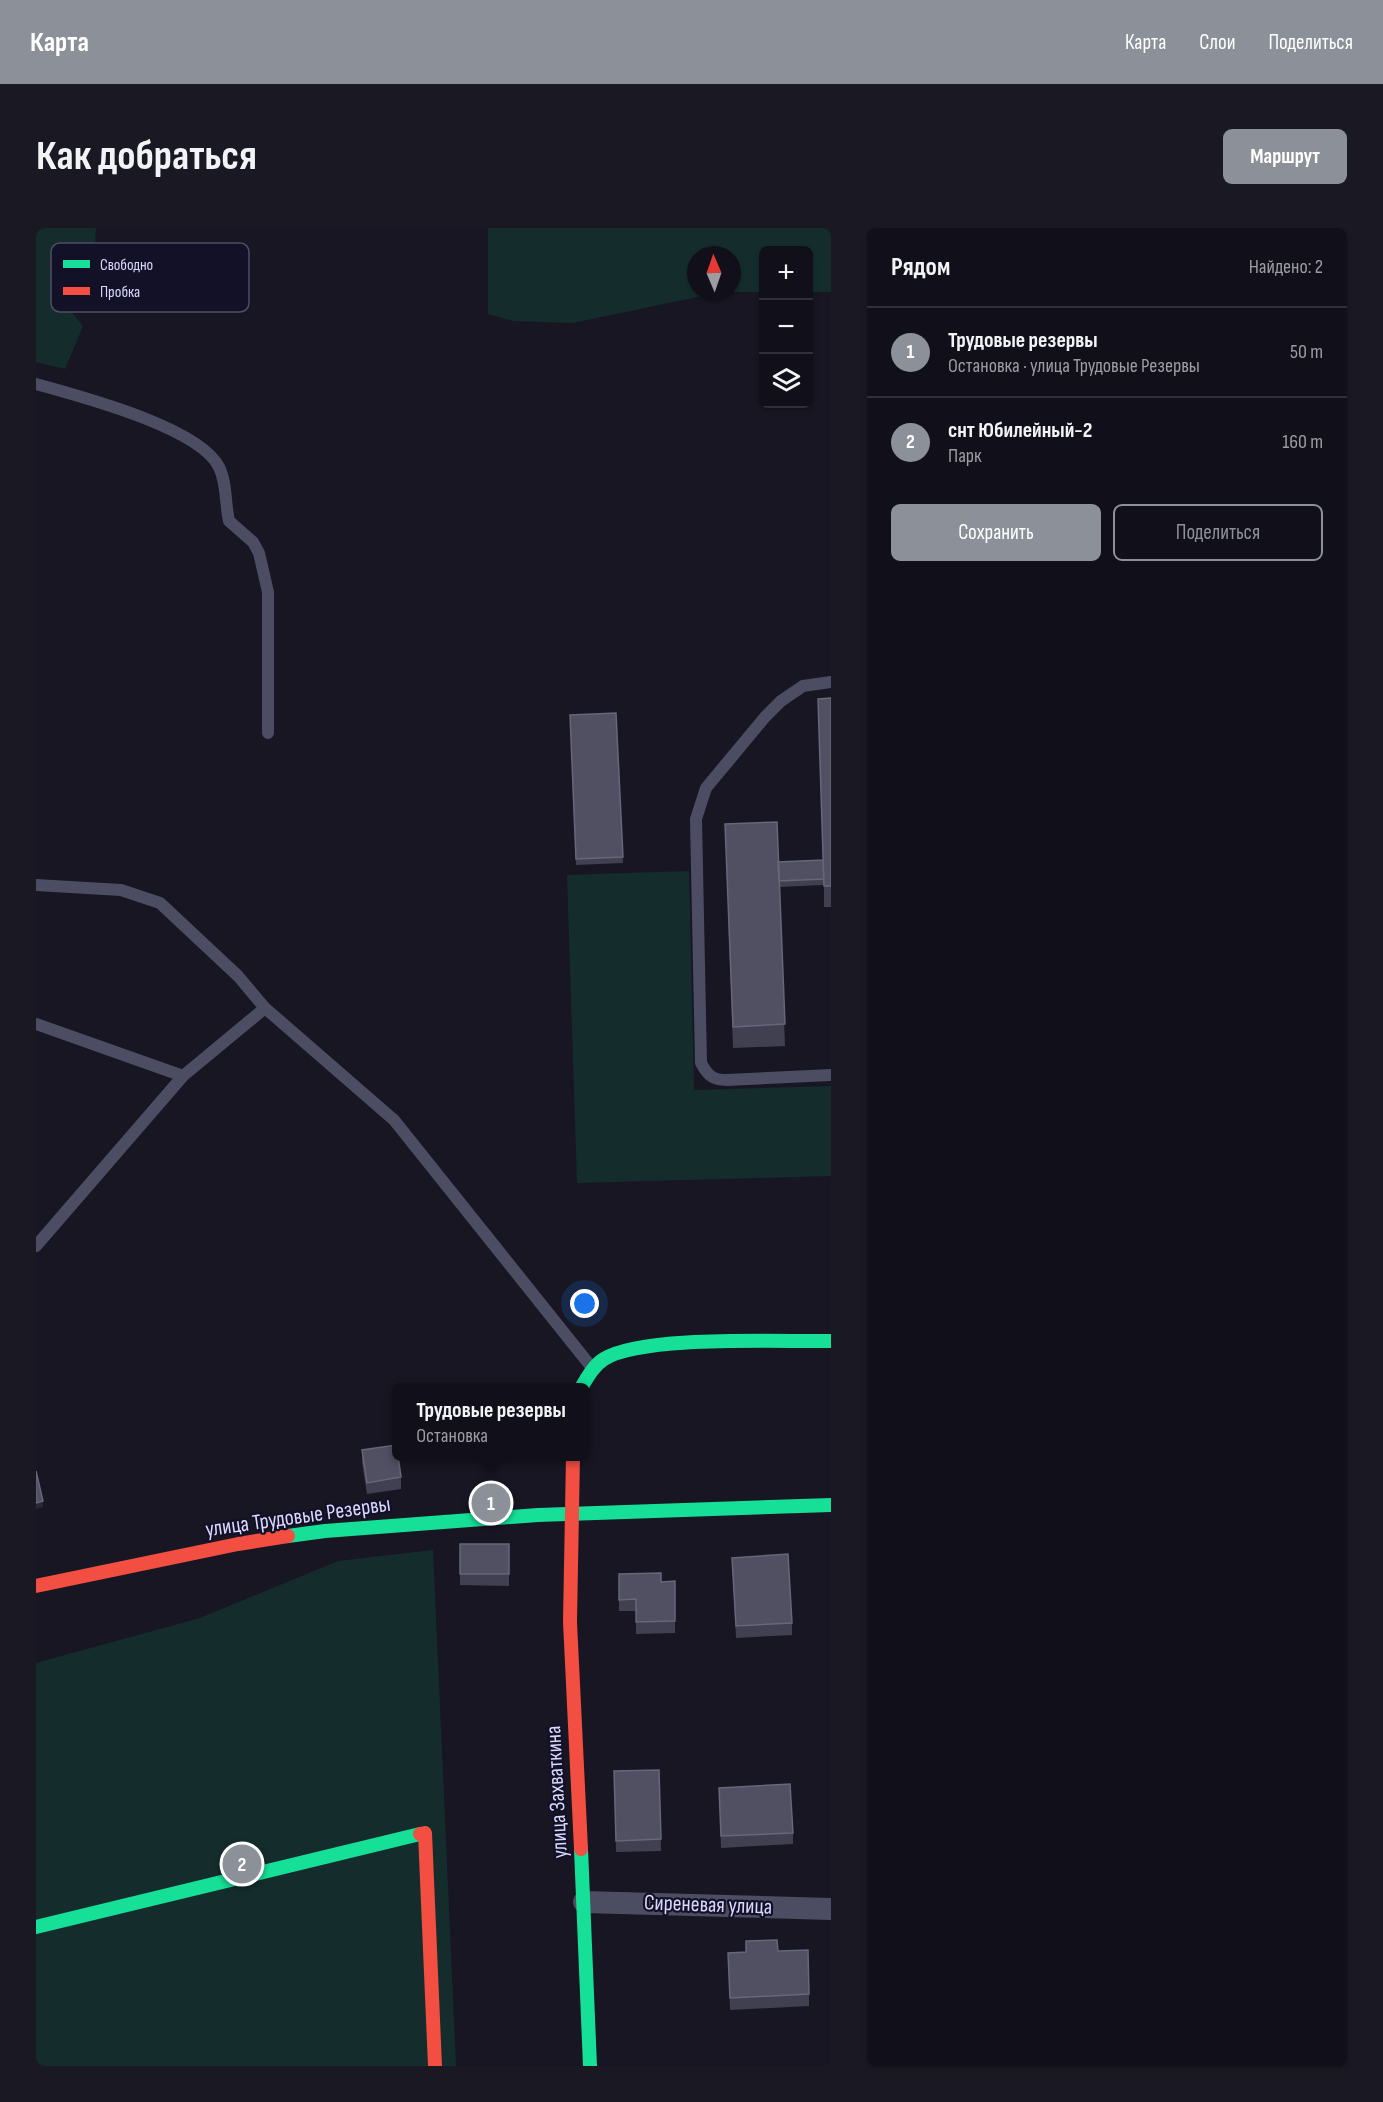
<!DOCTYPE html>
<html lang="ru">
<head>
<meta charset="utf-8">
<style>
  body { margin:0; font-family:"Sofia Sans Condensed",sans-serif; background:#1a1923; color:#f1f3f6 }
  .controls { position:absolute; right:18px; top:18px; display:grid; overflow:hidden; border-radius:9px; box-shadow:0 2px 4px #0004 }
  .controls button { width:54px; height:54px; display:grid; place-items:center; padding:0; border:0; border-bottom:2px solid #303039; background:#11101a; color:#f1f3f6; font:30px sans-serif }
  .compass { position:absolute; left:651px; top:18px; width:54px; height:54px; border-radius:50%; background:#11101a; box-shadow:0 2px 4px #0004; rotate:358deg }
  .you { position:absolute; left:549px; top:1076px; width:21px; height:21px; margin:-15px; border:4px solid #fff; border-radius:50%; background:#1a73e8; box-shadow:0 0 0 9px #1a73e833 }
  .badge { display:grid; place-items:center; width:39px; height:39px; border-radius:50%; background:#8c9099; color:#fff; font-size:20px; font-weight:700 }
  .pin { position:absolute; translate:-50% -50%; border:3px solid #fff; box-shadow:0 2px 6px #0006 }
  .popup { position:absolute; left:356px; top:1155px; width:198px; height:78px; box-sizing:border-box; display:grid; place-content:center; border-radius:9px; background:#11101a; filter:drop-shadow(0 2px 4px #0005); font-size:20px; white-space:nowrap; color:#9c9da2 }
  .popup b { font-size:22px; color:#f1f3f6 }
  .popup::after { content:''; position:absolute; left:50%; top:100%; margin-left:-12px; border:12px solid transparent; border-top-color:#11101a }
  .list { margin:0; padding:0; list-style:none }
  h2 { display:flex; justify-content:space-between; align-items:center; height:78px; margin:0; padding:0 24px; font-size:26px }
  h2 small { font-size:20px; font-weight:400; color:#9c9da2 }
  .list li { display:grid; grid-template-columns:39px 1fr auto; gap:18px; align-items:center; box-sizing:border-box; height:90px; padding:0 24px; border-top:2px solid #303039 }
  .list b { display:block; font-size:22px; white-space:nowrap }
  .list p { margin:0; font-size:20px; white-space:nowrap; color:#9c9da2 }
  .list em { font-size:20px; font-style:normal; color:#9c9da2 }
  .actions { display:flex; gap:12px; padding:18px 24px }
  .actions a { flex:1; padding:14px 0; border:2px solid #8c9099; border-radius:9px; text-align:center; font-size:21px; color:#8c9099 }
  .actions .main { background:#8c9099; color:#fff }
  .icon { flex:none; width:33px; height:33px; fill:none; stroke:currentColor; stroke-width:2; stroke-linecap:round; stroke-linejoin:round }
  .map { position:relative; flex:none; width:795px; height:1838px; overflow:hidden; border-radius:9px }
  header { display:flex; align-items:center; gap:36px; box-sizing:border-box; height:84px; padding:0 30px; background:#8c9099; color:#fff }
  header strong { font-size:28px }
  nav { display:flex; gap:33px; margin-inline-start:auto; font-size:21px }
  .intro { display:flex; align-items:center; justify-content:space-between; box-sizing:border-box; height:144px; padding:0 36px }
  h1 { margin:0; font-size:42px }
  .button { padding:15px 27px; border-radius:9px; background:#8c9099; color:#fff; font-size:21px; font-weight:700 }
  main { display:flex; gap:36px; padding:0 36px }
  aside { flex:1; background:#11101a; border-radius:9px; box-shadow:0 2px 4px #0004 }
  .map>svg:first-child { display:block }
  .green { fill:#142d2c; fill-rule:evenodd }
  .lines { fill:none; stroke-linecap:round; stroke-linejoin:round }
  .lane { stroke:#4c4c63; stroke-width:12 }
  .street { stroke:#4c4c63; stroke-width:22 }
  .fast { stroke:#16e098; stroke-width:14 }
  .jam { stroke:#f24e42; stroke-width:14 }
  .wall { fill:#414051 }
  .shaded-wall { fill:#292836 }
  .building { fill:#515063; stroke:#66667c; stroke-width:1.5 }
  .labels { text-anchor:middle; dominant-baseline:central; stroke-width:4.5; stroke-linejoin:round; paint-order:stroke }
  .street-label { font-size:22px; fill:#dad9fd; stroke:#131127 }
  .key { fill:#131127; stroke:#4f4d67; stroke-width:1.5 }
  .key-label { font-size:16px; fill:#dad9fd }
</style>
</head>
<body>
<header>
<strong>Карта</strong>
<nav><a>Карта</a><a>Слои</a><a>Поделиться</a></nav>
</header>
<div class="intro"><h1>Как добраться</h1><a class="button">Маршрут</a></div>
<main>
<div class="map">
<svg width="795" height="1838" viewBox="0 0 795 1838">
  <rect width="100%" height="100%" fill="#171622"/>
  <path class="green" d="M0,0H60L59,19L21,66L47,98L29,141L0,134Z
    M452,0H795V64H773L772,22H728L727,64H685L537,95L477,93L452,86ZM660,27H696V63H660Z
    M653,643L658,862L795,858V948L541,955L531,647Z
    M397,1322L420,1838H0V1435L164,1390L302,1333Z"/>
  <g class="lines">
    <path class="lane" d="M0,156C43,168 163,199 183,239C191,255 189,276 193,293L217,314L223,325L232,364V505
      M795,454L767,458L745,473L729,489L670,560L660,591L665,835C672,848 677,852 691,852L795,847
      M0,657L85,662L124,675L202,748L229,780L358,892L557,1141
      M0,796L147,848
      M0,1018L147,848L229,780"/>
    <path class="street" d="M548,1674L795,1681"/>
    <path class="fast" d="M545,1160C551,1150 557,1138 568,1131C607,1107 744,1114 795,1113
      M252,1308L289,1303L502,1287L795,1277
      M545,1621L554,1838
      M0,1699L384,1606"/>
    <path class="jam" d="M537,1228L534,1394L545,1621
      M0,1358L202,1316L252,1308
      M384,1606L389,1605L399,1838"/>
  </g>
  <path class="wall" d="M795,470V679H788V657L743,659L749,818L697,820L689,596L742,634L787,632L782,471Z
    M580,485L587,635L540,637L534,487Z
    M326,1222L365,1249V1261L331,1266L326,1234Z
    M424,1316H473V1358L424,1357Z
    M696,1330L756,1395V1407L700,1410Z
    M583,1346L625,1354L639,1353V1405L600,1406V1383H583Z
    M623,1542L625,1623L580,1624L578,1543Z
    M683,1560L757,1605V1616L685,1620Z
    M742,1723L773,1766V1778L694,1782L692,1725Z"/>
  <path class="shaded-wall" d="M7,1273V1279L0,1281V1275Z"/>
  <path class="building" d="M795,470V658H788L782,471Z
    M580,485L587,629L540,631L534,487Z
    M741,594L749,796L697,799L689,596Z
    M787,632L788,651L743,653L742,634Z
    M360,1217V1228H362L365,1249L331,1255L326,1222Z
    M0,1243L7,1273L0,1275Z
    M424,1316H473V1346H424Z
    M752,1326L756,1395L700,1398L696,1330Z
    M625,1345V1354L639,1353V1393L600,1394V1371L583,1372V1346Z
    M623,1542L625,1611L580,1613L578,1543Z
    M754,1556L757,1605L685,1608L683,1560Z
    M741,1712L742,1723L772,1722L773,1766L694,1770L692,1725L710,1724V1713Z"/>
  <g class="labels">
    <g class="street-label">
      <text transform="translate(262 1289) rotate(-8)">улица Трудовые Резервы</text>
      <text transform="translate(521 1564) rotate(-93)">улица Захваткина</text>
      <text transform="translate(672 1677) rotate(2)">Сиреневая улица</text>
    </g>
  </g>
  <rect x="15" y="15" width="198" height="69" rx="9" class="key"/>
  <rect x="27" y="32" width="27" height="8" fill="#16e098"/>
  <rect x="27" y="59" width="27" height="8" fill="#f24e42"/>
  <g class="key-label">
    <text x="64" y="42">Свободно</text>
    <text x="64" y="69">Пробка</text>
  </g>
</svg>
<div class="controls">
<button>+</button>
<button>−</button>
<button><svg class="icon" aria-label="layers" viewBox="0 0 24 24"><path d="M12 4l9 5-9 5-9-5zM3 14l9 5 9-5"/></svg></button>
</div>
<svg class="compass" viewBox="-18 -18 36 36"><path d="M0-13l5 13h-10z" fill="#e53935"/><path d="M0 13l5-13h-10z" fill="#9c9da2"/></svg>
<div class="you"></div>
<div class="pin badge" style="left:455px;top:1275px">1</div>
<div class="popup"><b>Трудовые резервы</b>Остановка</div>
<div class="pin badge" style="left:206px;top:1636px">2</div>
</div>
<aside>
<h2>Рядом<small>Найдено: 2</small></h2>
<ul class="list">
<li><span class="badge">1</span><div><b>Трудовые резервы</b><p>Остановка · улица Трудовые Резервы</p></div><em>50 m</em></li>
<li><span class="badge">2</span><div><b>снт Юбилейный-2</b><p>Парк</p></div><em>160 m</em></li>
</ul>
<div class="actions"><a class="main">Сохранить</a><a>Поделиться</a></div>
</aside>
</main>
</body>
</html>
